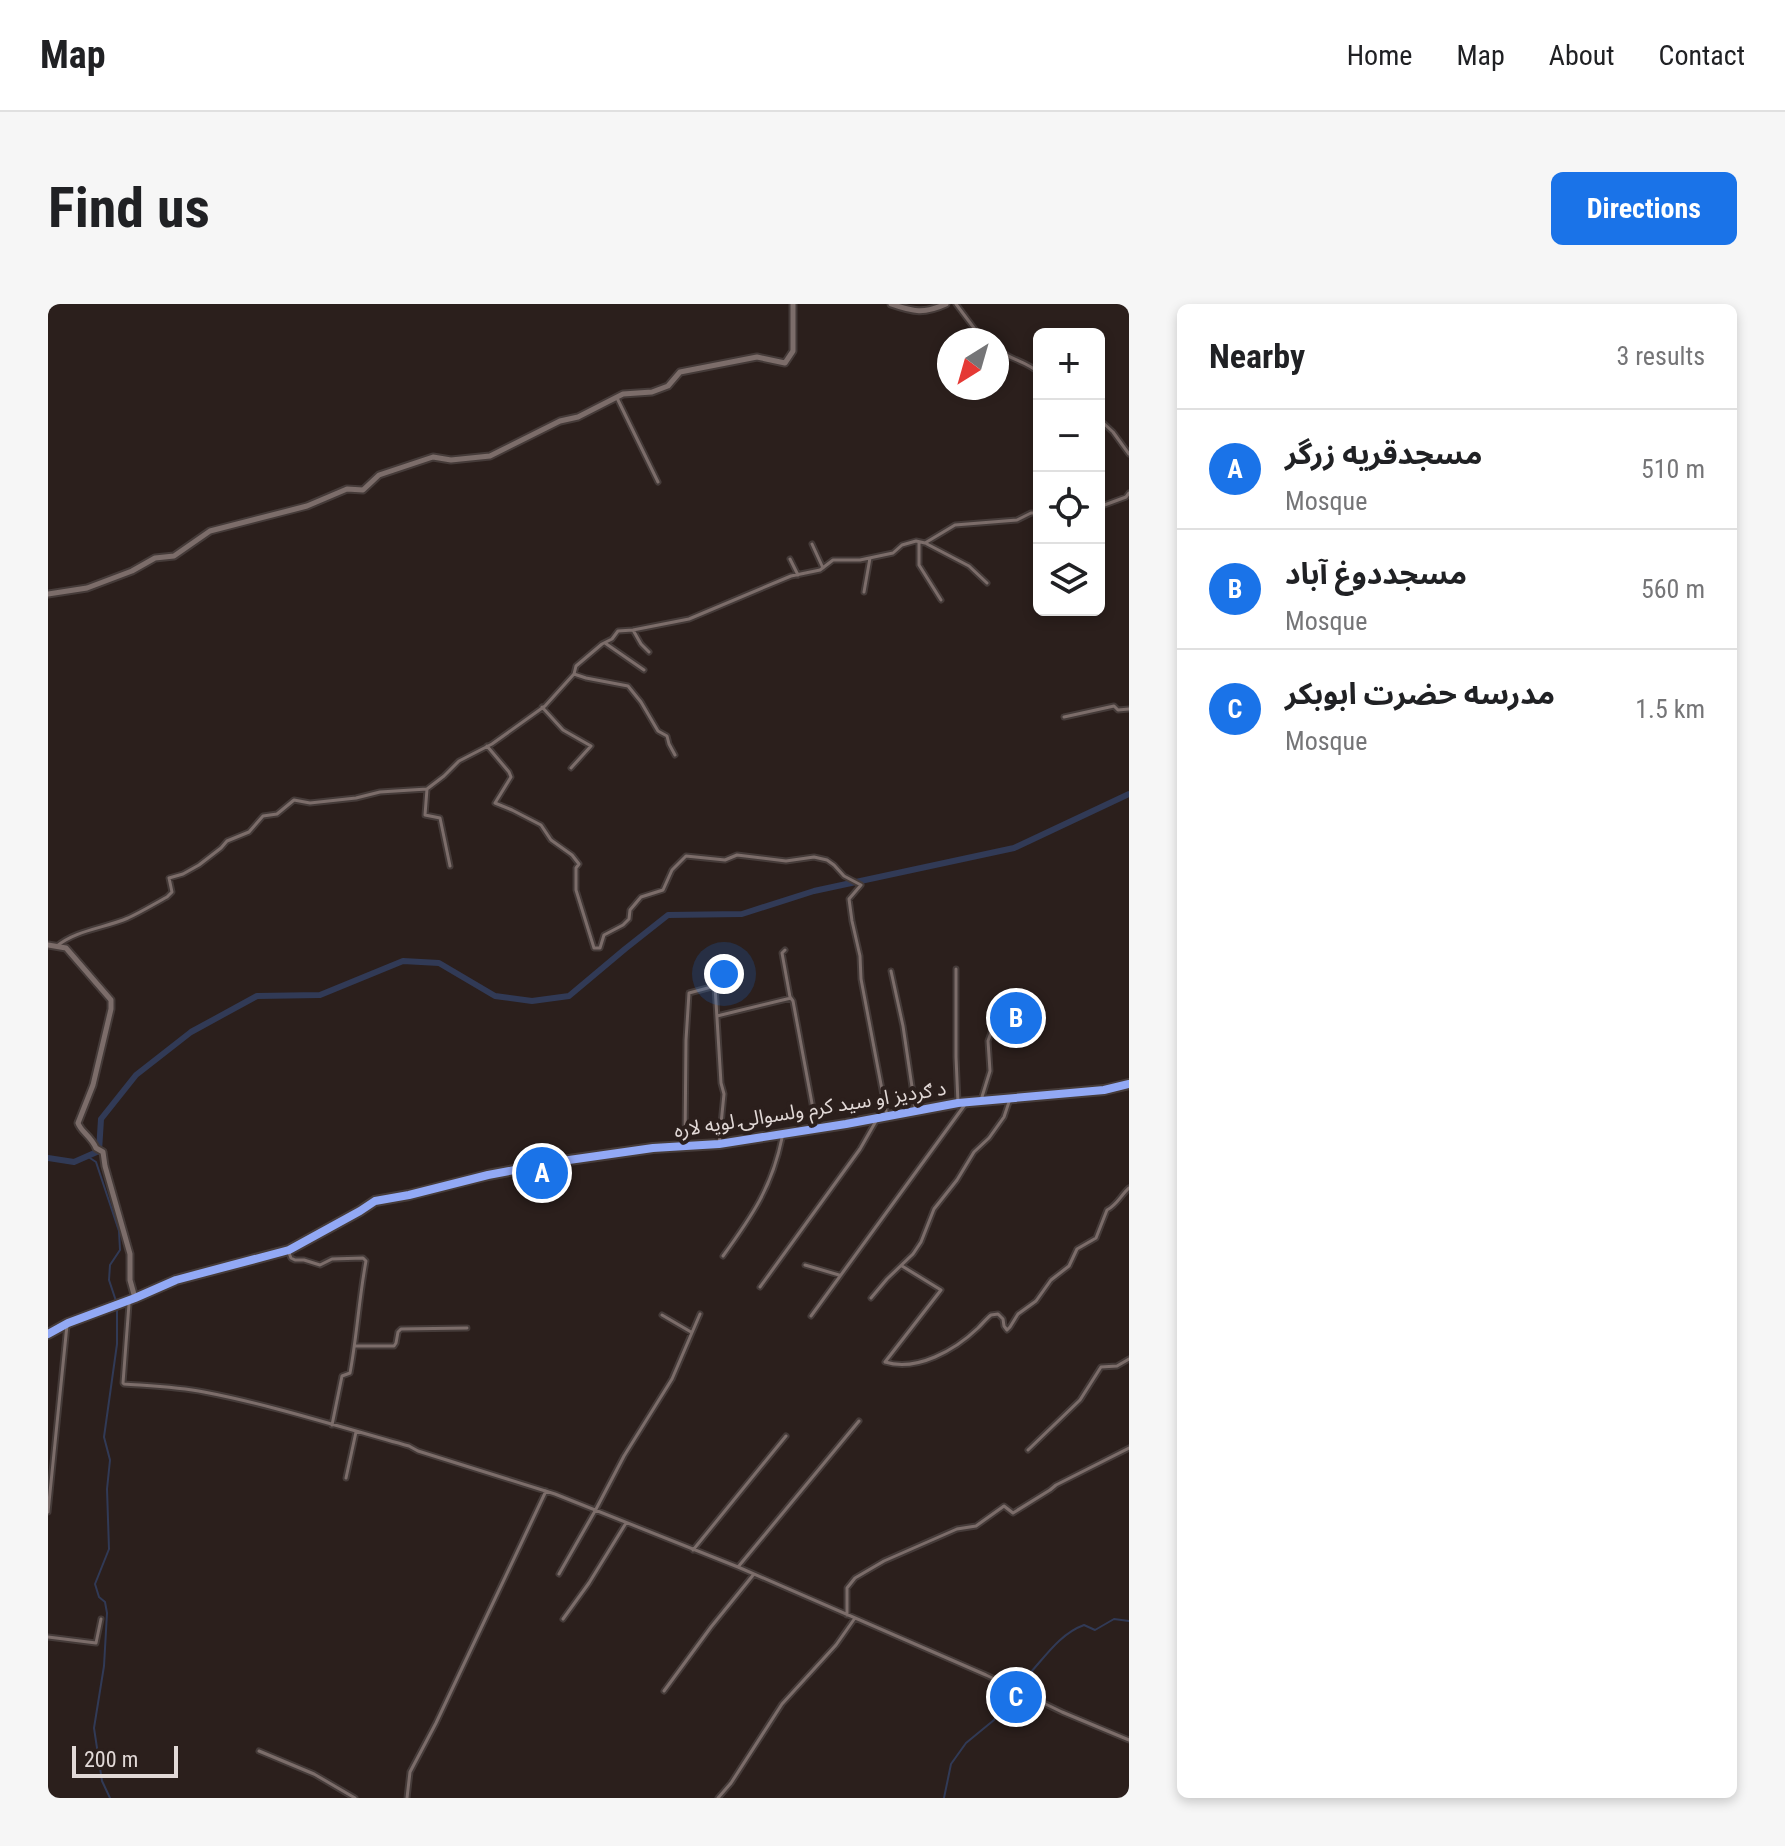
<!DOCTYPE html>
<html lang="en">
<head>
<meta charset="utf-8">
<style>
  body { margin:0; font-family:"Roboto Condensed","Noto Sans Arabic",sans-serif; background:#f6f6f6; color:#202124 }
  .controls { position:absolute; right:24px; top:24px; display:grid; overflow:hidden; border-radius:12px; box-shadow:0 4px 12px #0003 }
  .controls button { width:72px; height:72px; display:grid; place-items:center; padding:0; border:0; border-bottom:2px solid #e0e0e0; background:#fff; color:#202124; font:40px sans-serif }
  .compass { position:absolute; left:889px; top:24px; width:72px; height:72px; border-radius:50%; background:#fff; box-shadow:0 4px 12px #0003; rotate:217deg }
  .scale { position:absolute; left:24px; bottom:20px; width:106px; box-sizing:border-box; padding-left:8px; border:4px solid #e2d9d7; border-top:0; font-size:22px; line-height:28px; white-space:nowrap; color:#e2d9d7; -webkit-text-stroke:6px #2b1f1c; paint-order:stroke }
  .you { position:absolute; left:676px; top:670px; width:28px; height:28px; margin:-20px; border:6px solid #fff; border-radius:50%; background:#1a73e8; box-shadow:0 0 0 12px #1a73e833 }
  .badge { display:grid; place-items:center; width:52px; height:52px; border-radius:50%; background:#1a73e8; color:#fff; font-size:26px; font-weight:700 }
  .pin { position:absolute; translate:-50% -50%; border:4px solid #fff; box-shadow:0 2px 8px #0006 }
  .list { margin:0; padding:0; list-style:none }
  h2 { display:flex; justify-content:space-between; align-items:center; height:104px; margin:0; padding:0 32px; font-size:34px }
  h2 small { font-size:26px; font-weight:400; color:#757577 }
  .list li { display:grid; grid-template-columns:52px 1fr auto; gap:24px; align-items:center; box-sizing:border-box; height:120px; padding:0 32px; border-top:2px solid #e0e0e0 }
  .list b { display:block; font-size:30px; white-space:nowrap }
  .list p { margin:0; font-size:26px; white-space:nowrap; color:#757577 }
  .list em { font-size:26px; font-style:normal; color:#757577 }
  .icon { flex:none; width:44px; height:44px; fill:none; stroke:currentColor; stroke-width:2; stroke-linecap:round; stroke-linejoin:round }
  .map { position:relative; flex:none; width:1081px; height:1494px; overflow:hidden; border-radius:12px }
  header { display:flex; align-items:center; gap:48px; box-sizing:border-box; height:112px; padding:0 40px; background:#fff; border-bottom:2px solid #e0e0e0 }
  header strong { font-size:38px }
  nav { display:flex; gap:44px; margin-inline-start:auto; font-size:28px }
  .intro { display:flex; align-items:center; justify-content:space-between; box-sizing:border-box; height:192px; padding:0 48px }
  h1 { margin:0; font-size:56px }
  .button { padding:20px 36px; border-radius:12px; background:#1a73e8; color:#fff; font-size:28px; font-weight:700 }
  main { display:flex; gap:48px; padding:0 48px }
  aside { flex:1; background:#fff; border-radius:12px; box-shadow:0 4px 12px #0003 }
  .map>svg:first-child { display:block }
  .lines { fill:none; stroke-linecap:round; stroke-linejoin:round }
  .stream { stroke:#313a56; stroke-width:2 }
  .river { stroke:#313a56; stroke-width:6 }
  .street-casing { stroke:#453b39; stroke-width:7 }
  .secondary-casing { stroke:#453b39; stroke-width:9 }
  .highway-casing { stroke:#453b39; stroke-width:12 }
  .street { stroke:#7c6d6a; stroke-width:3 }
  .secondary { stroke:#7c6d6a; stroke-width:5 }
  .highway { stroke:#92a9f5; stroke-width:8 }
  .labels { text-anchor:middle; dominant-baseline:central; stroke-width:8; stroke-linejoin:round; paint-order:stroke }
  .street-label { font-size:20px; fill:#e2d9d7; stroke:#2b1f1c }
</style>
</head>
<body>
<header>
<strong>Map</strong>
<nav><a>Home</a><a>Map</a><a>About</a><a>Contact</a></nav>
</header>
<div class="intro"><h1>Find us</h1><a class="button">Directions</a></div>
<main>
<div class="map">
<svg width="1081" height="1494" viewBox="0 0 1081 1494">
  <rect width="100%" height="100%" fill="#2b1f1c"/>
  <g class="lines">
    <path class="stream" d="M39,852L48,858L71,927L72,946L62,961L61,976L68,997
      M968,1383C991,1364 1006,1332 1036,1321L1047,1326L1066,1315L1081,1317
      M62,1494L54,1477L46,1424L56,1362L59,1309L57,1298L51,1293L47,1280L61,1245L59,1185L62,1156L56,1133L69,1040V1003
      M896,1494L903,1460L918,1439L946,1416L965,1387"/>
    <path class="river" d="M0,854L26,858L51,847L53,815L88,771L143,728L209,692L272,691L355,657L391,659L447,692L484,697L521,692L577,645L620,611L694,610L766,587L966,544L1081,490"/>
    <defs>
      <path id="street" d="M908,0L932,32L938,36
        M949,45C962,56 979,57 991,69
        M569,94L610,178
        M1051,115L1065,128L1081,150
        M1051,203L1078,193L1081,189
        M871,238V261L893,296
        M764,240L775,264
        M879,240L921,262L939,279
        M742,255L750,271
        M816,288L822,254
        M585,326L593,340L601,348
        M557,339L596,366
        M526,370L538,374L580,382L593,398L610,427L619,432L621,440L627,451
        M494,403L515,426L543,442L523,464
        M1016,413L1066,402L1070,406L1081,405
        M439,442L461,468L463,473L447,499L464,506L493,521L503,536L524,551L531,560L528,564V586L546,644H552L556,631L575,621L581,615L582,606L593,593L615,586L624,566L638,552L677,556L689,551L738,557L766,553L779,556L786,561L796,572L813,581L801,595L804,617L812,652L813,675L839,812
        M379,485L377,511L392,514L402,562
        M9,642C28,626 57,624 80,614C93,608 106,600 119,593L124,588L121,574L135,570L151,561L173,544L179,537L201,528L215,512L229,510L246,496L262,499L308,494L332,488L379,485L396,472L411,457L444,440L497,402L526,370L528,362L554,340L564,335L570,327L585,326L641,315L743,272L772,266L785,256H812L845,249L854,241L868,237L877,239L907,221L969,216L983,209H991
        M737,646L734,649L742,693L745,697L768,821
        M908,665V753L910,799
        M843,667L855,722L867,803
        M669,712L743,694
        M933,796L942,767L940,737L949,712L969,718
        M637,839L638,736L641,689L667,682L673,779L676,790L671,840
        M241,949L243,954L247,956H256L272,961L284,955L315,954L318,957C311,994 309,1032 302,1069L294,1072L284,1121
        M675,952C704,912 724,883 734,834
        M757,961L791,971
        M854,962L893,986L837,1058C869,1068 907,1046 930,1024C934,1020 938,1015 943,1011L950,1010L955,1015L956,1022L959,1026L962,1023L970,1010L988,997L1003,976L1021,962L1029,945L1048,934L1059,906C1069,901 1073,891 1081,884
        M712,983L812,845L828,817
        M823,994L839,975L865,950L873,938L886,905L909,876L926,848L941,834L956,813L961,798
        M81,1000L75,1079L76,1080C103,1082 130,1083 156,1088C224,1101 295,1124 361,1142L370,1147L507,1190L690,1263L938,1371L1014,1408L1081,1436
        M614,1011L643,1028
        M763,1012L916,802
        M307,1042H346L348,1039L350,1028L353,1025L419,1024
        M980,1146L1032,1096L1053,1063L1069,1062L1081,1055
        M298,1174L308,1128
        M0,1208L19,1021
        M645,1246L738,1132
        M690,1263L811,1117
        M511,1270L547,1207L576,1152L624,1075L652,1010
        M799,1311V1284L807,1274L836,1257L909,1225L928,1222L956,1202L965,1209L1002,1186L1008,1181L1081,1144
        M515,1315L541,1279L578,1219
        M0,1333L48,1339L53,1315
        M616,1387L663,1323L706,1270
        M211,1447L266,1470L307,1494
        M359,1494L362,1468L388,1419L498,1187
        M670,1494L683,1479L734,1400L788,1341L807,1314"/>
      <path id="secondary" d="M843,0C866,8 876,10 898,0
        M0,290L39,284L84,267L107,254L126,252L162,227L259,202L299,185L315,186L331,171L385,153L403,156L442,152L512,117L530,113L575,90L604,88L620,82L632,68L709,53L737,59L745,47V0
        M0,641L18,644L63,696V705L45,781L30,819C33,828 43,832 48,844L55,848L57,862L82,950V976L87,994"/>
      <path id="highway" d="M0,1030L20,1019L87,994L128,976L241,946L312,907L327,897L361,891L440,871L514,857L605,844L671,840L798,820L910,799L1056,786L1081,780"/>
    </defs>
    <use href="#street" class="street-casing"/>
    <use href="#secondary" class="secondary-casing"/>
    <use href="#highway" class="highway-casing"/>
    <use href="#street" class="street"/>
    <use href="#secondary" class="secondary"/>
    <use href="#highway" class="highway"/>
  </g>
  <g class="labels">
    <g class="street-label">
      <text transform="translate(762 805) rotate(-9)">د ګردیز او سید کرم ولسوالۍ لویه لاره</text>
    </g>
  </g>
</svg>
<div class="controls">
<button>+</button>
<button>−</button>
<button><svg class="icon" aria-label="locate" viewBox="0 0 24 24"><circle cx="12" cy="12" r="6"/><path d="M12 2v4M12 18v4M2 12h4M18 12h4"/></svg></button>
<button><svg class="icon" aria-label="layers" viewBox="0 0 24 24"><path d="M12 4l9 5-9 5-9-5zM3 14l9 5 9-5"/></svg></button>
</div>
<svg class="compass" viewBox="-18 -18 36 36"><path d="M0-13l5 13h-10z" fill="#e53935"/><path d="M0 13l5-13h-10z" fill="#757577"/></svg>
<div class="scale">200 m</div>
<div class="you"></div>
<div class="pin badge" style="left:494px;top:869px">A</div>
<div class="pin badge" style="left:968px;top:714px">B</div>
<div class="pin badge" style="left:968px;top:1393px">C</div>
</div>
<aside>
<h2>Nearby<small>3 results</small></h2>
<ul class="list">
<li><span class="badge">A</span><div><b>مسجدقریه زرگر</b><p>Mosque</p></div><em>510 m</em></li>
<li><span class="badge">B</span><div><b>مسجددوغ آباد</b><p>Mosque</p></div><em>560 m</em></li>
<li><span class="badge">C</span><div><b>مدرسه حضرت ابوبکر</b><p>Mosque</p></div><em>1.5 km</em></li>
</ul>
</aside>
</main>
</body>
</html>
